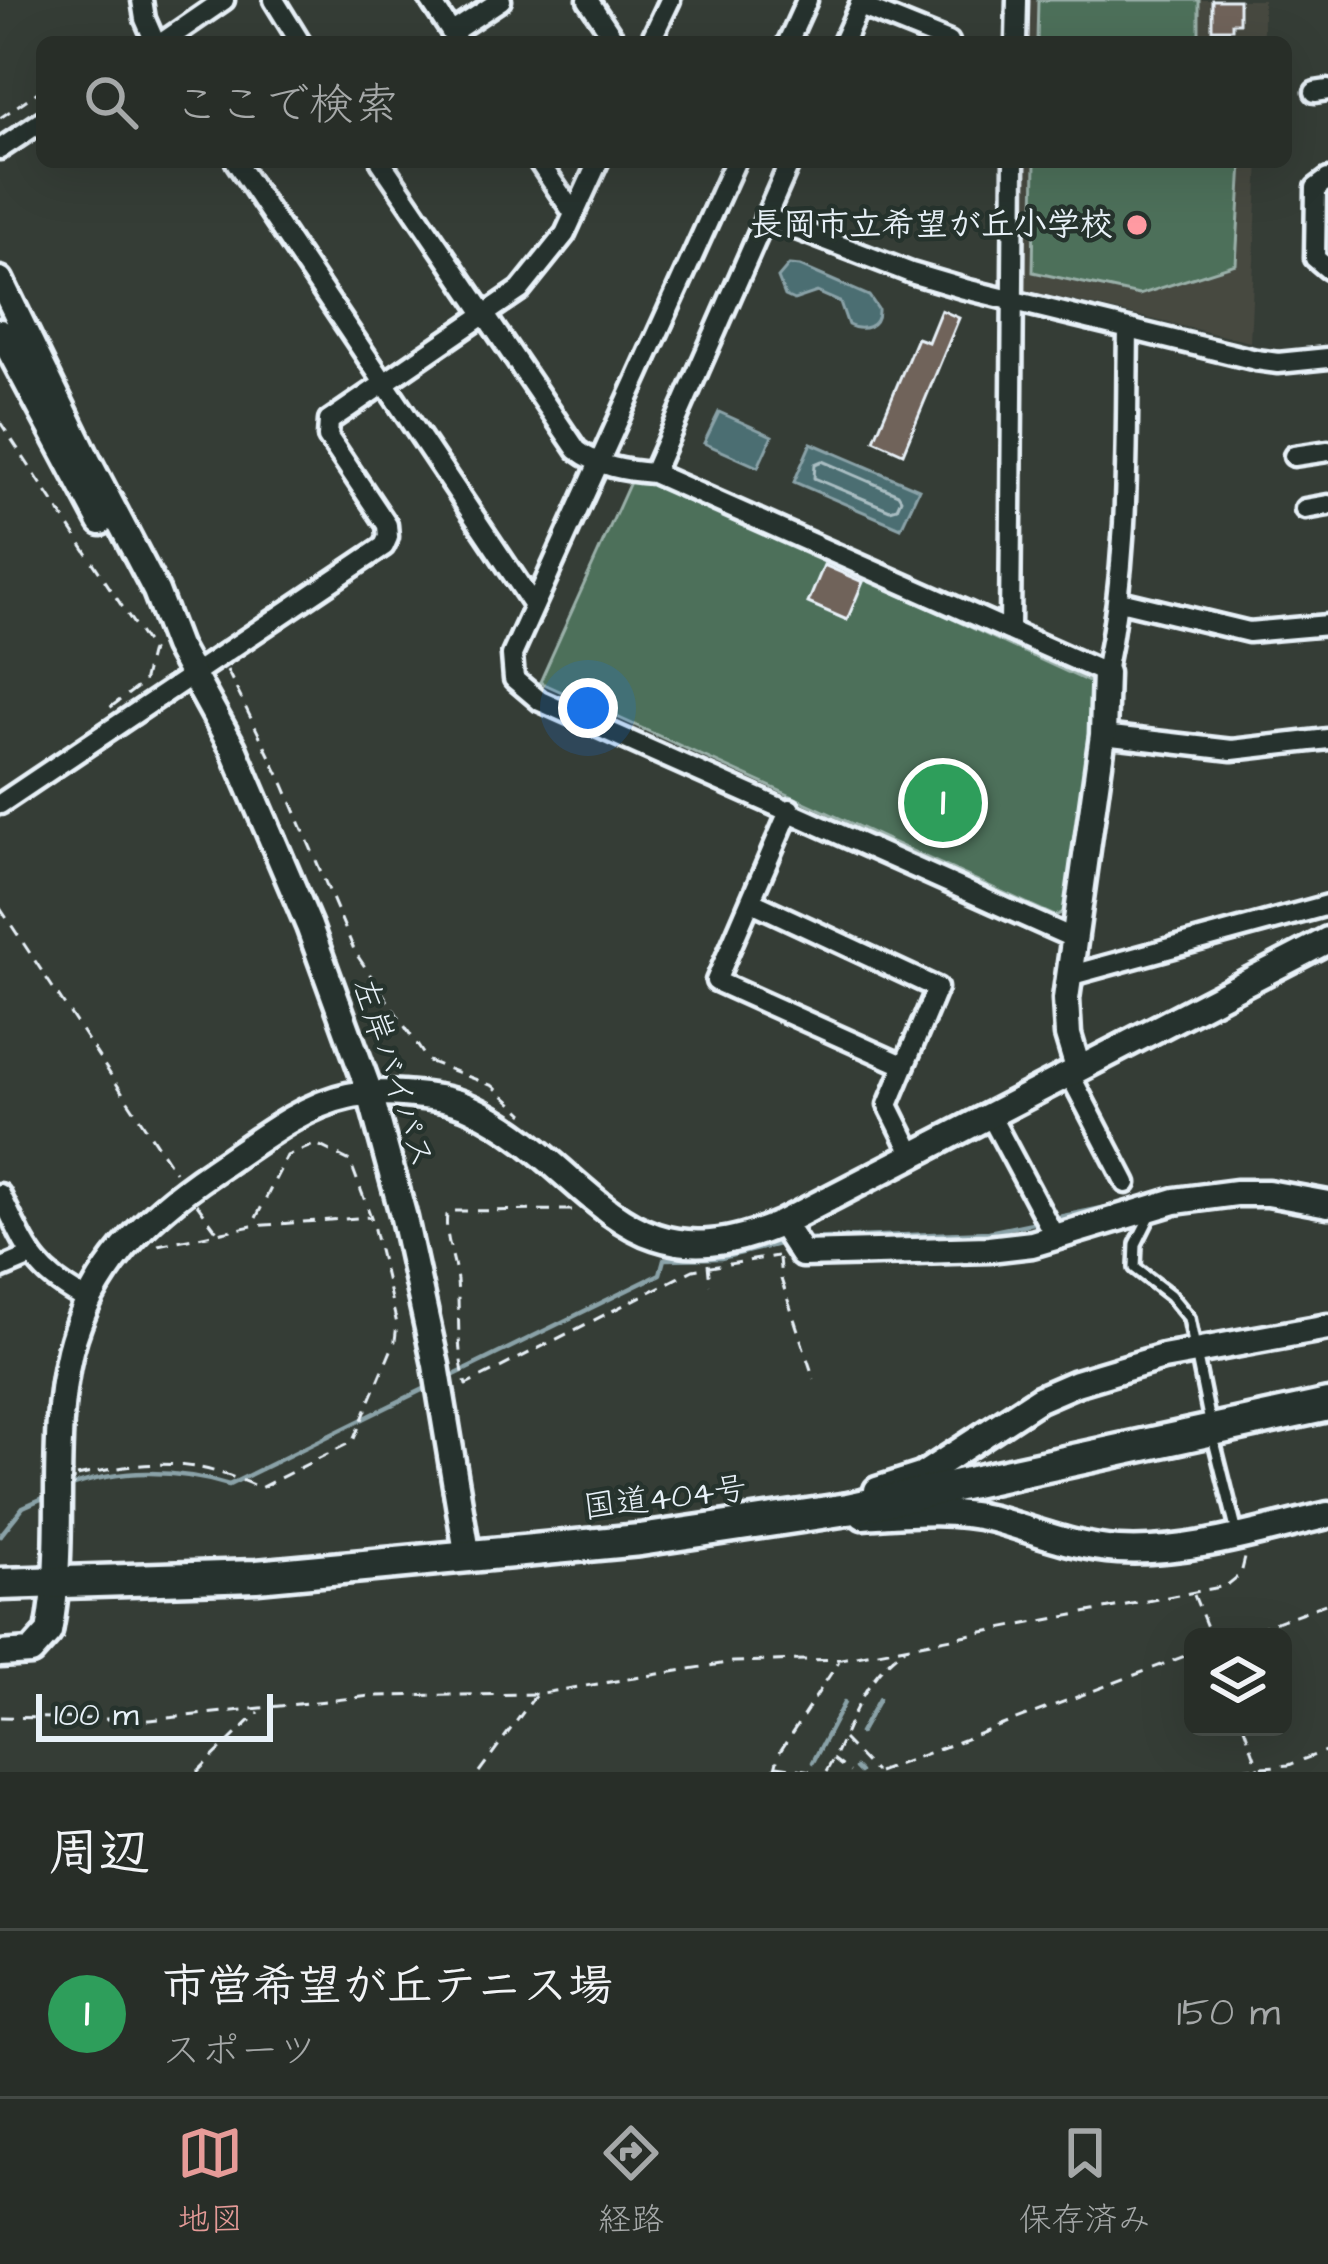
<!DOCTYPE html>
<html lang="ja">
<head>
<meta charset="utf-8">
<style>
  body { margin:0; font-family:"Architects Daughter","Klee One",sans-serif; background:#303630; color:#f1f3f6 }
  .controls { position:absolute; right:36px; bottom:36px; display:grid; overflow:hidden; border-radius:18px; box-shadow:0 12px 48px #0002 }
  .controls button { width:108px; height:108px; display:grid; place-items:center; padding:0; border:0; border-bottom:3px solid #444a45; background:#282e28; color:#f1f3f6; font:60px sans-serif }
  .scale { position:absolute; left:36px; bottom:30px; width:237px; box-sizing:border-box; padding-left:12px; border:6px solid #e8f1f8; border-top:0; font-size:33px; line-height:42px; white-space:nowrap; color:#e8f1f8; -webkit-text-stroke:9px #26332d; paint-order:stroke }
  .you { position:absolute; left:588px; top:708px; width:42px; height:42px; margin:-30px; border:9px solid #fff; border-radius:50%; background:#1a73e8; box-shadow:0 0 0 18px #1a73e833 }
  .badge { display:grid; place-items:center; width:78px; height:78px; border-radius:50%; background:#e69b98; color:#fff; font-size:39px; font-weight:700 }
  .pin { position:absolute; translate:-50% -50%; border:6px solid #fff; box-shadow:0 3px 12px #0006 }
  .list { margin:0; padding:0; list-style:none }
  h2 { display:flex; justify-content:space-between; align-items:center; height:156px; margin:0; padding:0 48px; font-size:51px }
  h2 small { font-size:39px; font-weight:400; color:#a5a8a8 }
  .list li { display:grid; grid-template-columns:78px 1fr auto; gap:36px; align-items:center; box-sizing:border-box; height:168px; padding:0 48px; border-top:3px solid #444a45 }
  .list b { display:block; font-size:45px; white-space:nowrap }
  .list p { margin:0; font-size:39px; white-space:nowrap; color:#a5a8a8 }
  .list em { font-size:39px; font-style:normal; color:#a5a8a8 }
  .icon { flex:none; width:66px; height:66px; fill:none; stroke:currentColor; stroke-width:2; stroke-linecap:round; stroke-linejoin:round }
  .map { position:relative; flex:none; width:1328px; height:1772px; overflow:hidden }
  .search { position:absolute; background:#282e28; box-shadow:0 12px 48px #0002; left:36px; right:36px; top:36px; height:132px; display:flex; align-items:center; gap:30px; box-sizing:border-box; padding:0 42px; border-radius:18px; color:#a5a8a8; font-size:45px }
  .sheet { height:324px; background:#282e28 }
  nav { display:flex; justify-content:space-around; align-items:center; box-sizing:border-box; height:168px; border-top:3px solid #444a45; background:#282e28; font-size:33px; color:#a5a8a8 }
  nav a { display:grid; justify-items:center; gap:6px }
  nav .on { color:#e69b98 }
  .map>svg:first-child { display:block }
  .built { fill:#464841 }
  .green { fill:#4d6f5a; stroke:#9ab0a9; stroke-width:3 }
  .water { fill:#4b6e72; stroke:#8aa2a8; stroke-width:3 }
  .lines { fill:none; stroke-linecap:round; stroke-linejoin:round }
  .shore { stroke:#a9bdc2; stroke-width:3 }
  .stream { stroke:#8aa2a8; stroke-width:4.5 }
  .building { fill:#6f635a; stroke:#e8f1f8; stroke-width:3 }
  .service-casing { stroke:#e8f1f8; stroke-width:18 }
  .minor-casing { stroke:#e8f1f8; stroke-width:27 }
  .tertiary-casing { stroke:#e8f1f8; stroke-width:33 }
  .trunk-casing { stroke:#e8f1f8; stroke-width:39 }
  .path { stroke:#e8f1f8; stroke-width:3; stroke-dasharray:12 9; stroke-linecap:butt }
  .service { stroke:#26332d; stroke-width:9 }
  .minor { stroke:#26332d; stroke-width:18 }
  .tertiary { stroke:#26332d; stroke-width:24 }
  .trunk { stroke:#26332d; stroke-width:30 }
  .poi-dot { fill:#ff9aa2; stroke:#26332d; stroke-width:4.5 }
  .labels { text-anchor:middle; dominant-baseline:central; stroke-width:9; stroke-linejoin:round; paint-order:stroke }
  .poi-label { font-size:33px; font-weight:bold; fill:#e8f1f8; stroke:#26332d; text-anchor:end }
  .street-label { font-size:33px; fill:#e8f1f8; stroke:#26332d }
</style>
</head>
<body>
<div class="map">
<svg width="1328" height="1772" viewBox="0 0 1328 1772">
  <rect width="100%" height="100%" fill="#353d36"/>
  <filter id="ink" filterUnits="userSpaceOnUse"><feTurbulence type="fractalNoise" baseFrequency=".00833" numOctaves="2"/><feDisplacementMap in="SourceGraphic" scale="24" xChannelSelector="R" yChannelSelector="G"/><feConvolveMatrix kernelMatrix="1 2 1 2 8 2 1 2 1" color-interpolation-filters="sRGB"/></filter>
  <g filter="url(#ink)">
    <path class="built" d="M1023,0H1263V42H1022Z
      M1019,162H1259L1250,342L1017,288Z"/>
    <path class="green" d="M1038,0H1199V38L1249,42H1037Z
      M1035,162H1242L1236,264L1139,295L1033,272Z
      M631,480L675,490L1093,684L1101,693L1064,912L1055,916L540,682Z"/>
    <path class="water" d="M789,265L800,266L869,296L878,309C879,328 862,332 848,325L840,302L817,292L794,300L785,296L778,278Z
      M719,412L772,436L758,467L704,443Z
      M811,443L919,489L901,528L794,482Z"/>
    <g class="lines">
      <path class="shore" d="M822,461L898,494L901,499L897,508L890,510L814,478L815,464Z"/>
      <path class="stream" d="M1054,1218L1131,1202
        M804,1239L989,1232L1037,1222
        M446,1379L660,1274L664,1259L721,1258L787,1242
        M66,1488C119,1468 176,1469 229,1485L430,1386
        M0,1536L23,1507L50,1495
        M860,1733L879,1699
        M813,1762L844,1703
        M856,1768L860,1772"/>
    </g>
    <path class="building" d="M1212,0H1239V23H1232V29H1212Z
      M941,310L959,318L903,453L874,440L917,338L928,342Z
      M824,565L863,582L847,620L808,603Z"/>
    <g class="lines">
      <defs>
        <path id="service" d="M1152,1212L1136,1244L1135,1268L1170,1295L1189,1318L1209,1417
          M1215,1445L1237,1533"/>
        <path id="minor" d="M142,0L145,19L155,42
          M274,0L300,42
          M430,0L457,41
          M588,0L616,42
          M860,6L949,42
          M451,33L501,0
          M163,42L224,0
          M650,42L670,0
          M788,42L807,0
          M843,42L862,0
          M1016,42L1017,0
          M1315,92L1328,90
          M0,149L42,121
          M236,162L534,606
          M381,162L577,450C599,467 626,471 653,473L1105,673C1130,554 1126,449 1128,329
          M539,162L574,214
          M735,162L512,655L514,679L540,701L1075,939
          M1328,179L1316,188L1315,258L1328,269
          M765,217L911,273L965,289L1256,360L1278,363L1328,358
          M1294,456L1328,451
          M653,473L790,162
          M1305,509L1328,505
          M1120,601L1249,632L1328,625
          M1010,631L1014,162
          M1103,735L1232,750L1328,739
          M0,804L384,546L388,537L387,525L328,437L329,421L520,290L565,234L598,162
          M790,809L716,981L903,1065
          M752,902L937,988L888,1105L912,1153
          M1068,976L1328,905
          M1069,1073L1126,1183
          M990,1115L1055,1237
          M0,1194C27,1248 32,1272 89,1301
          M0,1269L31,1256"/>
        <path id="tertiary" d="M0,280L88,461L156,591L177,646L233,748L309,926L370,1093L404,1218L436,1365L468,1558
          M0,332L101,522
          M1078,1068L1068,1035L1066,999L1103,735L1105,673
          M782,1223L802,1254L989,1249L1032,1244L1175,1201L1236,1193H1268L1328,1204
          M877,1490L921,1476L1039,1399L1076,1383L1163,1357L1328,1327
          M863,1516C906,1513 950,1508 993,1519C1036,1531 1073,1547 1118,1550C1189,1554 1260,1531 1328,1515
          M0,1654L31,1652L49,1632C67,1540 48,1443 70,1351C90,1271 146,1216 213,1171C254,1144 300,1106 348,1096C366,1092 384,1093 402,1094C426,1096 451,1098 473,1109C592,1166 622,1293 782,1223L1328,940"/>
        <path id="trunk" d="M0,1584L257,1576L640,1540L848,1509L1328,1405"/>
      </defs>
      <use href="#service" class="service-casing"/>
      <use href="#minor" class="minor-casing"/>
      <use href="#tertiary" class="tertiary-casing"/>
      <use href="#trunk" class="trunk-casing"/>
      <path class="path" d="M0,118L42,89
        M0,422L151,650L143,683L104,712
        M227,670L284,785L355,952L428,1061L493,1086L524,1114
        M0,908L175,1172
        M197,1204L218,1233
        M572,1210L453,1211L447,1215C444,1237 455,1259 457,1281C460,1317 456,1350 466,1385L693,1270L777,1256
        M158,1245L252,1226L370,1217
        M779,1258L781,1279L814,1379
        M708,1264L710,1285
        M77,1476C150,1460 190,1457 260,1488L353,1441L395,1341L397,1324L371,1217L350,1161L316,1144L287,1156L252,1226
        M1194,1595L1211,1637
        M1235,1637L1328,1603
        M0,1717L150,1720L371,1696L536,1694L733,1662L841,1659L1226,1586L1241,1574L1246,1554
        M1244,1727L1260,1772
        M843,1739L875,1772
        M833,1759L850,1772
        M777,1766L818,1772
        M197,1772L259,1712
        M479,1772L535,1696
        M774,1772L779,1753L839,1661
        M826,1772C853,1725 857,1683 905,1648
        M878,1772L1193,1653
        M1199,1772L1289,1765L1328,1750"/>
      <use href="#service" class="service"/>
      <use href="#minor" class="minor"/>
      <use href="#tertiary" class="tertiary"/>
      <use href="#trunk" class="trunk"/>
    </g>
  </g>
  <circle class="poi-dot" cx="1137" cy="225" r="12"/>
  <g class="labels">
    <g class="poi-label">
      <text x="1113" y="225">長岡市立希望が丘小学校</text>
    </g>
    <g class="street-label">
      <text transform="translate(393 1073) rotate(72)">左岸バイパス</text>
      <text transform="translate(665 1498) rotate(-7)">国道404号</text>
    </g>
  </g>
</svg>
<div class="controls">
<button><svg class="icon" aria-label="layers" viewBox="0 0 24 24"><path d="M12 4l9 5-9 5-9-5zM3 14l9 5 9-5"/></svg></button>
</div>
<div class="scale">100 m</div>
<div class="you"></div>
<div class="pin badge" style="left:943px;top:803px;background:#2e9e5b">1</div>
<div class="search"><svg class="icon" aria-label="search" viewBox="0 0 24 24"><circle cx="10" cy="10" r="6"/><path d="M15 15l6 6"/></svg>ここで検索</div>
</div>
<section class="sheet">
<h2>周辺<small></small></h2>
<ul class="list">
<li><span class="badge" style="background:#2e9e5b">1</span><div><b>市営希望が丘テニス場</b><p>スポーツ</p></div><em>150 m</em></li>
</ul>
</section>
<nav>
<a class="on"><svg class="icon" aria-label="map" viewBox="0 0 24 24"><path d="M3 6l6-2 6 2 6-2v14l-6 2-6-2-6 2zM9 4v14M15 6v14"/></svg>地図</a>
<a><svg class="icon" aria-label="directions" viewBox="0 0 24 24"><path d="M12 3l9 9-9 9-9-9zM9 14v-3h6M13 9l2 2-2 2"/></svg>経路</a>
<a><svg class="icon" aria-label="saved" viewBox="0 0 24 24"><path d="M7 4h10v16l-5-4-5 4z"/></svg>保存済み</a>
</nav>
</body>
</html>
